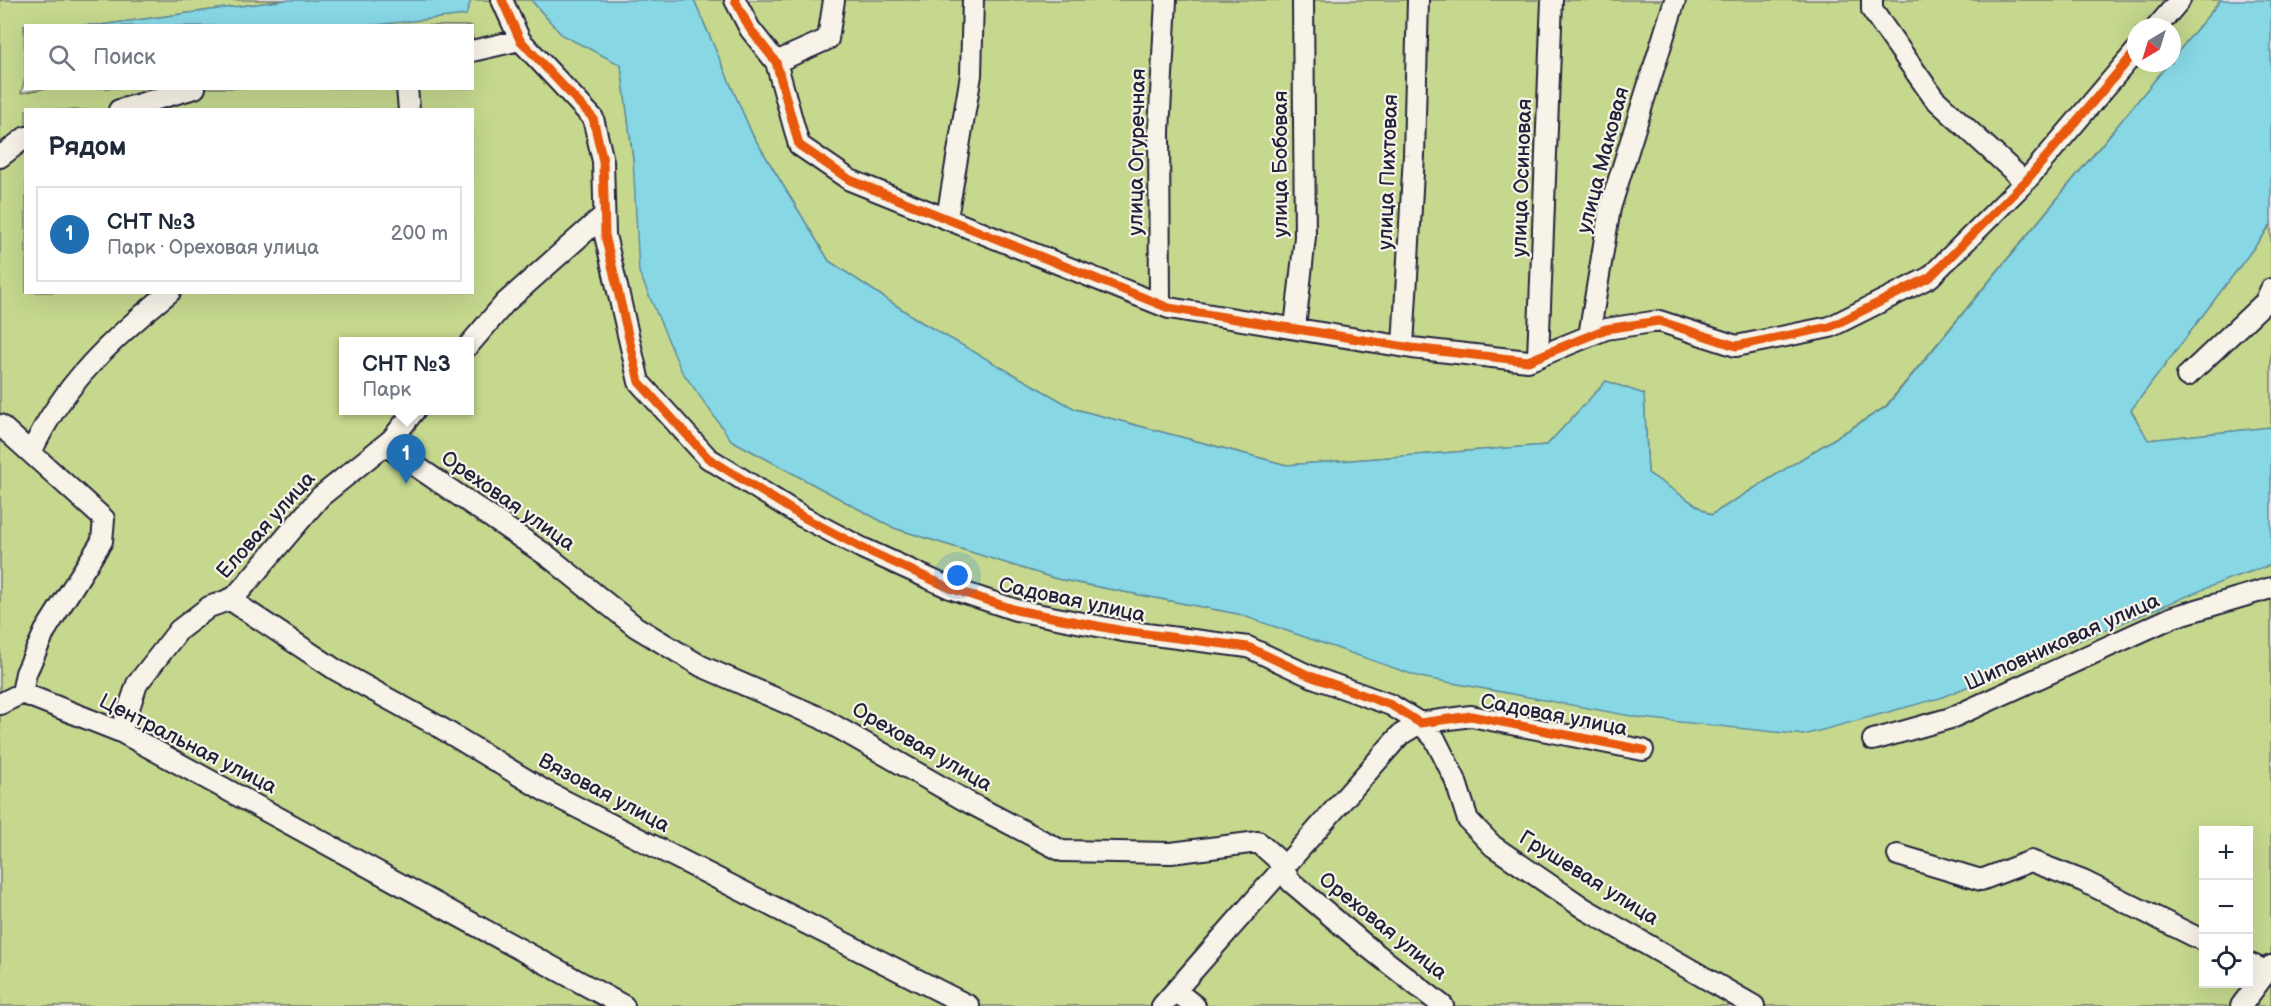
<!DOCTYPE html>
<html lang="ru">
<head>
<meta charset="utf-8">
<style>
  body { margin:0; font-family:"Balsamiq Sans",sans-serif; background:#f2f2f3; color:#1f2937 }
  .controls { position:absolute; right:18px; bottom:18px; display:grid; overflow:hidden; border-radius:0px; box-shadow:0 6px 24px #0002 }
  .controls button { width:54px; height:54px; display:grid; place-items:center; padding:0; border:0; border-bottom:2px solid #e0e1e3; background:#fff; color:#1f2937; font:30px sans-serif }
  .compass { position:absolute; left:2127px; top:18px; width:54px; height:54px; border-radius:50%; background:#fff; box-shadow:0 6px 24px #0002; rotate:218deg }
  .you { position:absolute; left:958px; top:576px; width:21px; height:21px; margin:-15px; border:4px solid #fff; border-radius:50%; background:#1a73e8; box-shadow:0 0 0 9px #1a73e833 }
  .badge { display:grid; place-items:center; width:39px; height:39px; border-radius:50%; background:#1f6fb2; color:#fff; font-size:20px; font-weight:700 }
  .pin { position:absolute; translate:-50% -50px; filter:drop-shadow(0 2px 3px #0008) }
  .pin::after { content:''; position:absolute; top:32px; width:21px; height:18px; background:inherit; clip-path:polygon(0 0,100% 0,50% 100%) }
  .popup { position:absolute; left:339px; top:337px; width:135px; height:78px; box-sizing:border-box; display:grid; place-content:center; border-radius:0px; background:#fff; filter:drop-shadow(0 2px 4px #0005); font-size:20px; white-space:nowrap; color:#747a83 }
  .popup b { font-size:22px; color:#1f2937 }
  .popup::after { content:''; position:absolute; left:50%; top:100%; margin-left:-12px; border:12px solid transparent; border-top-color:#fff }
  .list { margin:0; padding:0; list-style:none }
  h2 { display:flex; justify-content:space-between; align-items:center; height:78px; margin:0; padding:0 24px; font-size:26px }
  h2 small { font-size:20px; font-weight:400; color:#747a83 }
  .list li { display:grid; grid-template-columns:39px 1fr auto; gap:18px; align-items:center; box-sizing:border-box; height:96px; margin:0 12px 12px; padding:0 12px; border:2px solid #e0e1e3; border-radius:0px }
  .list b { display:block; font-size:22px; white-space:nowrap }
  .list p { margin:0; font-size:20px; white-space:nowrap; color:#747a83 }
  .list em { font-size:20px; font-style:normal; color:#747a83 }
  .icon { flex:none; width:33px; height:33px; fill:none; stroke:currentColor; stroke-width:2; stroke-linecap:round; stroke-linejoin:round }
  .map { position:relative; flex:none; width:2271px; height:1006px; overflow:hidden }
  .search { position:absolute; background:#fff; box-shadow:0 6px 24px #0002; left:24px; top:24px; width:450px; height:66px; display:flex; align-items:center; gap:15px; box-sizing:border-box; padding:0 21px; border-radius:0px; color:#747a83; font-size:22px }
  .panel { position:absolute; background:#fff; box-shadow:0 6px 24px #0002; left:24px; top:108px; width:450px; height:186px; border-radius:0px }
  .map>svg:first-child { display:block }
  .green { fill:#c5d88e; stroke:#747d64; stroke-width:1.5; fill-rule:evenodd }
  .water { fill:#87d7e4; stroke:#5f8fa0; stroke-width:1.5 }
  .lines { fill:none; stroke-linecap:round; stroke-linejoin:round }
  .minor-casing { stroke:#22223b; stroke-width:24 }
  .minor { stroke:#f7f3e8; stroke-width:20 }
  .cycleway-casing { stroke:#f7f3e8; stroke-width:13 }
  .cycleway { stroke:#e8590c; stroke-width:9 }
  .labels { text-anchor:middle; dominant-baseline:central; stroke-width:4.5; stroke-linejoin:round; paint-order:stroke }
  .street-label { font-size:21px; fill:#22223b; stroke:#f7f3e8 }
</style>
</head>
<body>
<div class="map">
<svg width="2271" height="1006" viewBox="0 0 2271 1006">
  <rect width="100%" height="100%" fill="#e9dee4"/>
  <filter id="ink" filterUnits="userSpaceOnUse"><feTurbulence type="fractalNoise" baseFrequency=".0167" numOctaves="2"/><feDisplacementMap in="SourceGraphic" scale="12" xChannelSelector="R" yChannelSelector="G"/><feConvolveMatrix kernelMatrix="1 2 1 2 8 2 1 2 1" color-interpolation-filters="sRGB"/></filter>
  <g filter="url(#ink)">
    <path class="green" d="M0,0H286L100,25H24L25,78L21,93L48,88H472V26L366,25L465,15L471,0H531L562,35L621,64L633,158L731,440L894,528L1057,579L1238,614L2231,578L2271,565V1006H0ZM26,110H472V292H26ZM343,342H469V410H343ZM2204,830H2248V984H2204Z
      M694,0H2221L2172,59V27H2136V63H2169L1885,407L1711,515L1648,473L1644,394L1606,381L1547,445L1287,465L1075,409L921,322L829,261L752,134Z
      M2271,225V427L2148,440L2131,410Z"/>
    <path class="water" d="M286,0H471L466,15L366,26H26L25,32L24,25H100Z
      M531,0H694L752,134L829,261L921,322L1075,409L1287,465L1547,445L1606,381L1644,394L1648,473L1711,515L1886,407L2169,63H2172V59L2221,0H2271V225L2131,410L2148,440L2271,427V565L2231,578L1940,698L1804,735L1642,718L1420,677L1238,614L1057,579L894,528L731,440L681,370L639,272L633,158L621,65L562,35Z"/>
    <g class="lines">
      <defs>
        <path id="minor" d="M502,0L520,40L593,118L603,161L605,235L639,382L708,458L803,517L862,548L950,588L1016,610L1123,631L1248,647L1310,676L1391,705L1420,723L1471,716L1643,750
          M735,0L750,29L776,62L799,145L850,180L1169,308L1412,348L1528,361L1606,329L1659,321L1736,346L1830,327L1930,277L2025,182L2136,51
          M1872,0V10L1934,98L2025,182
          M2157,27L2180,0
          M472,51L520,40
          M776,62L828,39L834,0
          M407,88L409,110
          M119,110L195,88
          M0,157L26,137
          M947,218L971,75L973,0
          M1160,304L1159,131L1166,0
          M1295,328L1305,237L1303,0
          M1589,336L1610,208L1675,0
          M469,345L505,303L604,215
          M1403,346L1414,155L1418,0
          M1538,357L1552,0
          M2187,376L2265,302L2271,289
          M0,425L104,519L102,541L45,631L26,673L22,693L121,732L624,1006
          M385,445L549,557L636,627L701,666L821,718L966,801L1062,851L1171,853L1258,842L1276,858L1291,882L1364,944L1443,1006
          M31,453C61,386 114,337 170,292
          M229,599L336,670L436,725L545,791L969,1006
          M0,704L22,693
          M121,732L137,684L179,630L209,607L234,598L320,497L392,439L415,410
          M1873,740L1951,718L2173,617L2271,588
          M1898,855L1981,880L2031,861L2083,881L2204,941
          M2248,963L2266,971
          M1176,991L1195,1006
          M1162,1006L1400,735L1420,723L1435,739L1455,779L1468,820L1493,846L1585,909L1754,1006
          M2241,1006L2271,966"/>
      </defs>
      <use href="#minor" class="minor-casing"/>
      <use href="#minor" class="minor"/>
      <defs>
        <path id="cycleway" d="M502,0L520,40L593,118L603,161L605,235L639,382L708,458L803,517L862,548L950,588L1016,610L1123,631L1248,647L1310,676L1391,705L1420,723L1471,716L1643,750
          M735,0L750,29L776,62L799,145L850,180L1169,308L1412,348L1528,361L1606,329L1659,321L1736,346L1830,327L1930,277L2025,182L2136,51"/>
      </defs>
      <use href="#cycleway" class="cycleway-casing"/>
      <use href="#cycleway" class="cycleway"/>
    </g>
  </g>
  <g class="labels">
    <g class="street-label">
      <text transform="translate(1137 152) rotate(-89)">улица Огуречная</text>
      <text transform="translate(1603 160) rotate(-75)">улица Маковая</text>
      <text transform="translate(1280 164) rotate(-90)">улица Бобовая</text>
      <text transform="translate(1388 172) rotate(-88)">улица Пихтовая</text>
      <text transform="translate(1522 178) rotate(-88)">улица Осиновая</text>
      <text transform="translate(508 501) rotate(35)">Ореховая улица</text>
      <text transform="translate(266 525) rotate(-48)">Еловая улица</text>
      <text transform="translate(1072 600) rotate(12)">Садовая улица</text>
      <text transform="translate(2062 642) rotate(-24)">Шиповниковая улица</text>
      <text transform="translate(1554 715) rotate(11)">Садовая улица</text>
      <text transform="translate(188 744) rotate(27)">Центральная улица</text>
      <text transform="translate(922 747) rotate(30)">Ореховая улица</text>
      <text transform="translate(604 793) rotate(28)">Вязовая улица</text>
      <text transform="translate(1589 878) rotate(32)">Грушевая улица</text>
      <text transform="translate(1383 926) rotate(39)">Ореховая улица</text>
    </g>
  </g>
</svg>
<div class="controls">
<button>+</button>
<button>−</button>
<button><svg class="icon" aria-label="locate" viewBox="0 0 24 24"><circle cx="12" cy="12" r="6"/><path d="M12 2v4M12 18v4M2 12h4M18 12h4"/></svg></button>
</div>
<svg class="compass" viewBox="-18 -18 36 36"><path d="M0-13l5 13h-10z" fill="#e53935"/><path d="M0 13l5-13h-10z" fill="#747a83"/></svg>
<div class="you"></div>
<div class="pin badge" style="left:406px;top:484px">1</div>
<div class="popup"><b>СНТ №3</b>Парк</div>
<div class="search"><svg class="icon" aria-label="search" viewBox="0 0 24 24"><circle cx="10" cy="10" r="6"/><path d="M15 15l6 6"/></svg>Поиск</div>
<section class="panel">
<h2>Рядом<small></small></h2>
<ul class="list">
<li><span class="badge">1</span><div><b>СНТ №3</b><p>Парк · Ореховая улица</p></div><em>200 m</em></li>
</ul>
</section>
</div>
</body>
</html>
